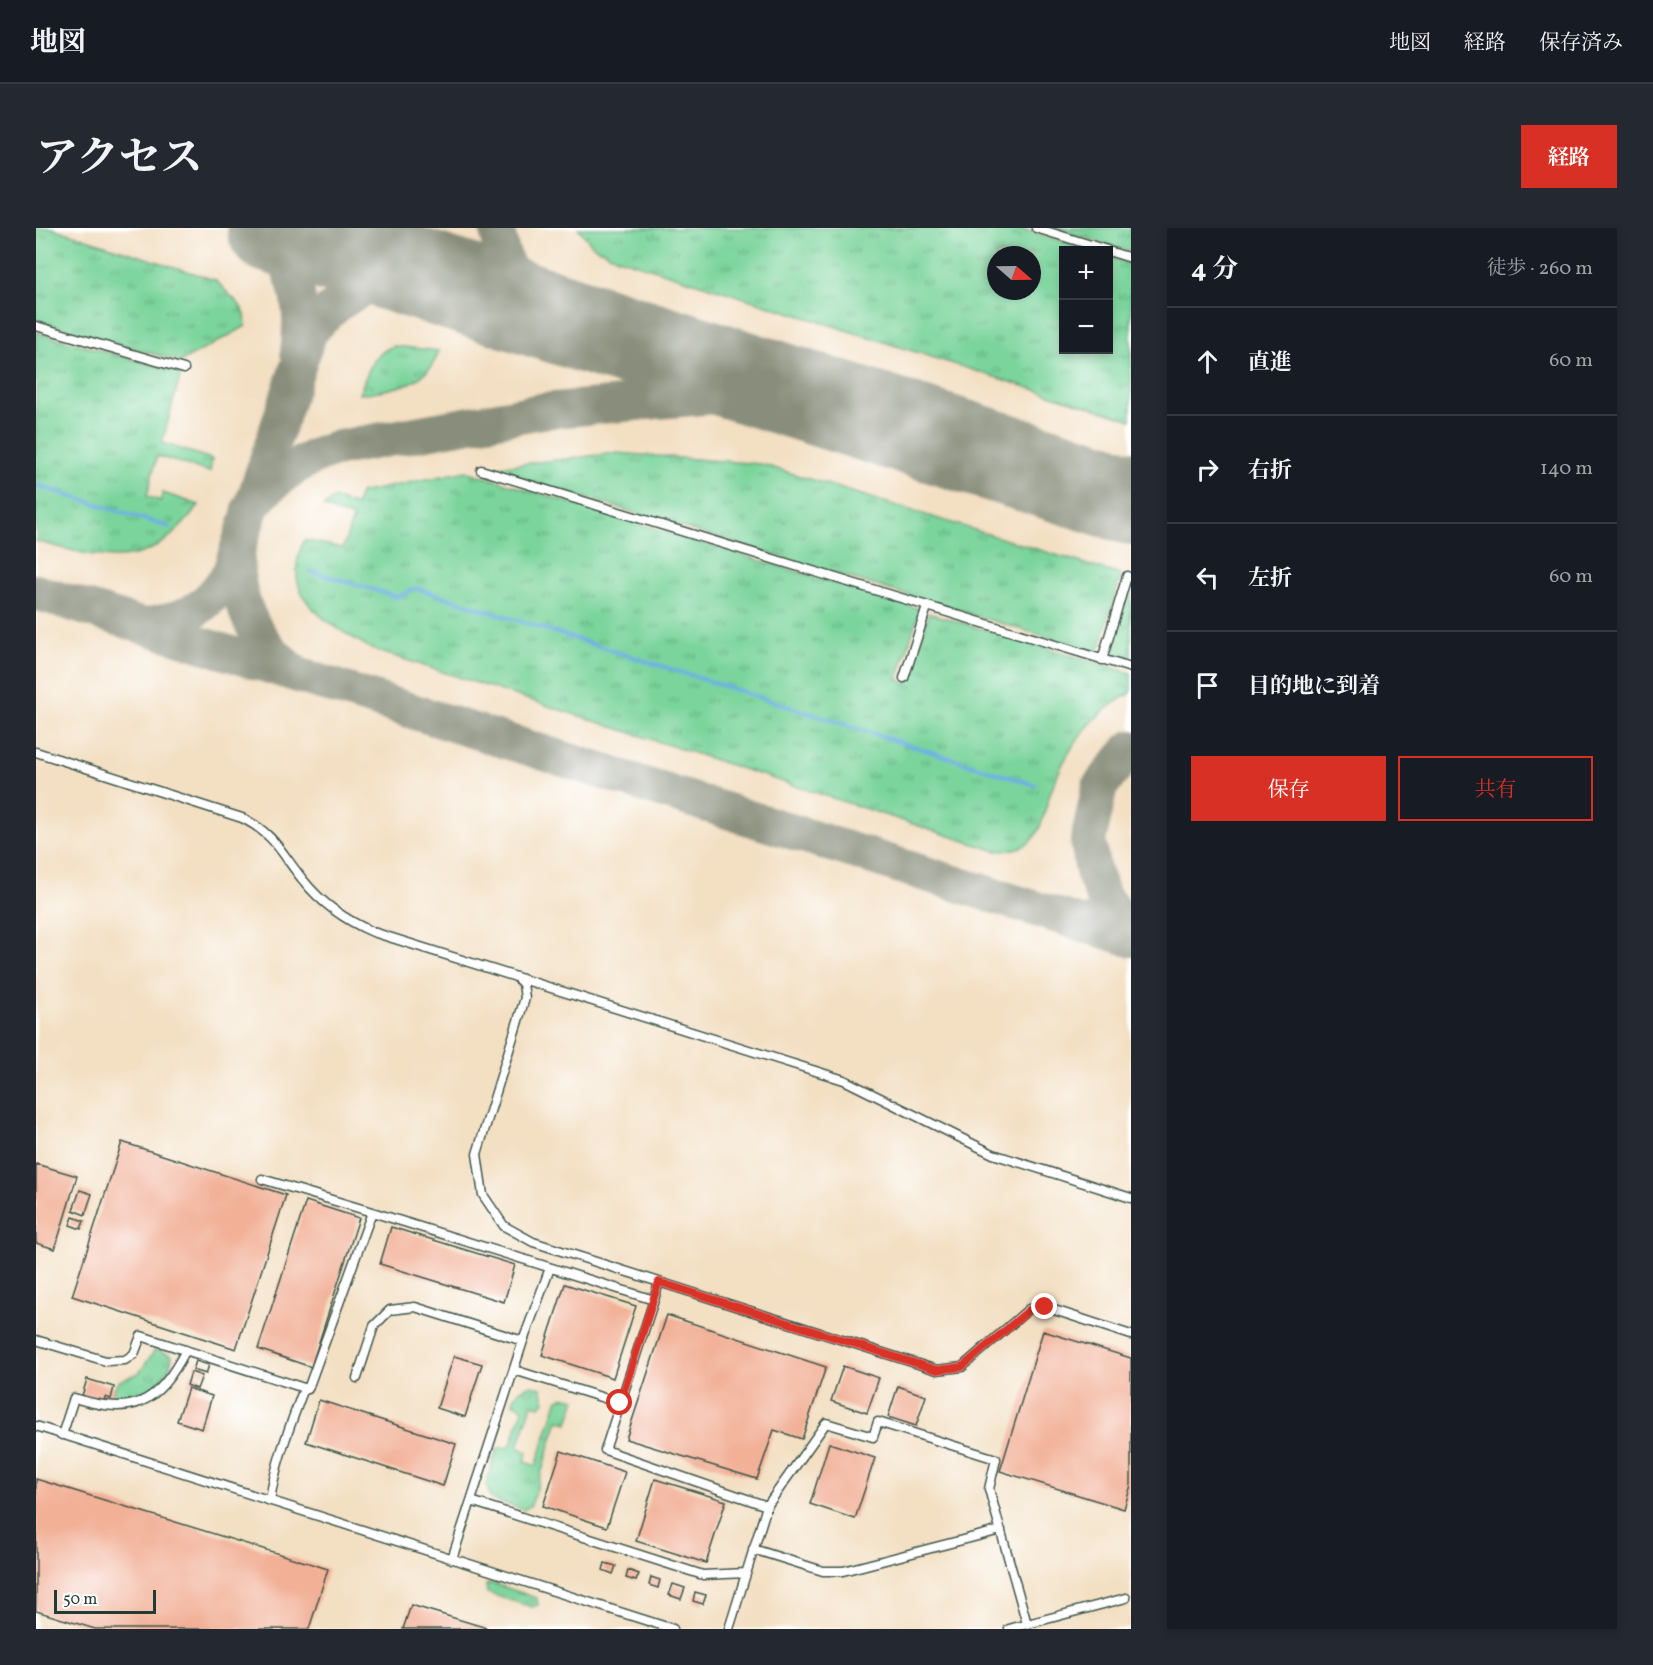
<!DOCTYPE html>
<html lang="ja">
<head>
<meta charset="utf-8">
<style>
  body { margin:0; font-family:Vollkorn,"Noto Serif JP",serif; background:#242831; color:#f1f3f6 }
  .controls { position:absolute; right:18px; top:18px; display:grid; overflow:hidden; border-radius:0px; box-shadow:0 3px 9px #0003 }
  .controls button { width:54px; height:54px; display:grid; place-items:center; padding:0; border:0; border-bottom:2px solid #363941; background:#171b24; color:#f1f3f6; font:30px sans-serif }
  .compass { position:absolute; left:951px; top:18px; width:54px; height:54px; border-radius:50%; background:#171b24; box-shadow:0 3px 9px #0003; rotate:110deg }
  .scale { position:absolute; left:18px; bottom:15px; width:102px; box-sizing:border-box; padding-left:6px; border:3px solid #1f3d34; border-top:0; font-size:16px; line-height:21px; white-space:nowrap; color:#1f3d34; -webkit-text-stroke:4px #fff; paint-order:stroke }
  .stop { position:absolute; width:18px; height:18px; margin:-14px; border:4px solid #d93025; border-radius:50%; background:#fff }
  .stop.end { background:#d93025; border-color:#fff; box-shadow:0 2px 6px #0008 }
  .list { margin:0; padding:0; list-style:none }
  h2 { display:flex; justify-content:space-between; align-items:center; height:78px; margin:0; padding:0 24px; font-size:26px }
  h2 small { font-size:20px; font-weight:400; color:#9ea1a6 }
  .list li { display:grid; grid-template-columns:39px 1fr auto; gap:18px; align-items:center; box-sizing:border-box; height:108px; padding:0 24px; border-top:2px solid #363941 }
  .list b { display:block; font-size:22px; white-space:nowrap }
  .list em { font-size:20px; font-style:normal; color:#9ea1a6 }
  .actions { display:flex; gap:12px; padding:18px 24px }
  .actions a { flex:1; padding:14px 0; border:2px solid #d93025; border-radius:0px; text-align:center; font-size:21px; color:#d93025 }
  .actions .main { background:#d93025; color:#fff }
  .icon { flex:none; width:33px; height:33px; fill:none; stroke:currentColor; stroke-width:2; stroke-linecap:round; stroke-linejoin:round }
  .map { position:relative; flex:none; width:1095px; height:1401px; overflow:hidden; border-radius:0px }
  header { display:flex; align-items:center; gap:36px; box-sizing:border-box; height:84px; padding:0 30px; background:#171b24; border-bottom:2px solid #363941 }
  header strong { font-size:28px }
  nav { display:flex; gap:33px; margin-inline-start:auto; font-size:21px }
  .intro { display:flex; align-items:center; justify-content:space-between; box-sizing:border-box; height:144px; padding:0 36px }
  h1 { margin:0; font-size:42px }
  .button { padding:15px 27px; border-radius:0px; background:#d93025; color:#fff; font-size:21px; font-weight:700 }
  main { display:flex; gap:36px; padding:0 36px }
  aside { flex:1; background:#171b24; border-radius:0px; box-shadow:0 3px 9px #0003 }
  .map>svg:first-child { display:block }
  .grass { fill:url(#grass-tufts); stroke:#4c8868; stroke-width:1.5; fill-rule:evenodd }
  .lines { fill:none; stroke-linecap:round; stroke-linejoin:round }
  .stream { stroke:#6eb0e3; stroke-width:4 }
  .taxiway { stroke:#898e7b; stroke-width:36 }
  .runway { stroke:#898e7b; stroke-width:92 }
  .building { fill:#f2b097 }
  .service-casing { stroke:#3f5549; stroke-width:11 }
  .service { stroke:#fff; stroke-width:8 }
  .route { stroke:#d93025; stroke-width:8 }
</style>
</head>
<body>
<header>
<strong>地図</strong>
<nav><a>地図</a><a>経路</a><a>保存済み</a></nav>
</header>
<div class="intro"><h1>アクセス</h1><a class="button">経路</a></div>
<main>
<div class="map">
<svg width="1095" height="1401" viewBox="0 0 1095 1401">
  <defs>
    <pattern id="grass-tufts" width="24" height="20" patternUnits="userSpaceOnUse" patternTransform="scale(1.5)"><rect width="24" height="20" fill="#7ad49b"/><path d="M3 7l-1-3M5 7V3M7 7l1-3M15 17l-1-3M17 17v-4M19 17l1-3" fill="none" stroke="#63ad7f"/></pattern>
  </defs>
  <rect width="100%" height="100%" fill="#fff"/>
  <filter id="ink" filterUnits="userSpaceOnUse"><feTurbulence type="fractalNoise" baseFrequency=".0167" numOctaves="2"/><feDisplacementMap in="SourceGraphic" scale="12" xChannelSelector="R" yChannelSelector="G"/><feConvolveMatrix kernelMatrix="1 2 1 2 8 2 1 2 1" color-interpolation-filters="sRGB"/></filter>
  <filter id="wash" filterUnits="userSpaceOnUse"><feTurbulence type="fractalNoise" baseFrequency=".008" numOctaves="4" result="noise"/><feDisplacementMap in="SourceGraphic" scale="24" xChannelSelector="R" yChannelSelector="G"/><feGaussianBlur stdDeviation="1.35" result="paint"/><feColorMatrix in="noise" values="0 0 0 0 0 0 0 0 0 0 0 0 0 0 0 0 0 1.4 0 .05"/><feComposite in="paint" operator="in"/></filter>
  <g filter="url(#wash)">
    <rect width="100%" height="100%" fill="#f3dfc2"/>
    <path class="grass" d="M0,0H16L179,52L203,76L209,86L210,98L145,134L0,92Z
      M542,0H983L1054,22H1028V122H1072L1073,29L1095,36V192L582,30L558,19ZM960,27H996V63H960Z
      M1017,0H1095V24Z
      M0,104L145,145L126,215L176,231L174,244L121,228L111,268L124,273L127,265L163,277C111,346 75,333 0,313Z
      M358,118L403,123C390,160 356,161 323,166C331,146 336,125 358,118Z
      M580,225L725,236L1085,347L1064,419L1060,424L450,240Z
      M430,243L884,381L862,451L871,456L893,385L1095,445V465C1055,485 1028,524 1014,566C1009,580 1006,602 995,613C985,622 973,622 960,623L336,421C292,395 241,371 268,312L307,320L317,290L287,279L298,270L320,278L324,265Z
      M1095,353V434L1072,428Z
      M120,1121L136,1128C135,1154 98,1174 74,1173L81,1154L103,1145Z
      M496,1157L505,1160L509,1173L504,1178L496,1176L482,1219L491,1224L489,1234L500,1238L522,1171L530,1169L540,1171L532,1195L522,1192L495,1277L488,1282L455,1271L450,1256L460,1224L462,1220L474,1219L487,1181L477,1175C479,1164 486,1160 496,1157Z
      M456,1355L501,1370L502,1377L496,1379L451,1365L450,1357Z"/>
    <g class="lines">
      <path class="stream" d="M0,257L133,299
        M274,343L362,369L380,360L999,557"/>
      <path class="taxiway" d="M229,0C259,44 269,71 262,124
        M461,0C466,38 479,55 502,84
        M272,11L305,0
        M214,280C239,249 265,231 303,220L506,183L750,162
        M201,325C198,371 218,413 255,441
        M0,364L1095,711
        M109,398C153,390 170,382 194,344L273,105C306,65 327,60 374,44
        M1095,520L1064,558L1052,613L1057,643L1068,671L1095,701"/>
      <path class="runway" d="M237,0L1095,271"/>
    </g>
    <g id="blocks">
      <path class="building" d="M86,914L250,967L200,1121L36,1068Z
        M0,936L41,948L19,1021L0,1015Z
        M44,962L56,966L49,987L37,982Z
        M270,973L323,990L275,1139L222,1121Z
        M37,989L48,993L45,1001L34,997Z
        M355,999L479,1037L468,1074L344,1036Z
        M529,1056L600,1078L577,1150L506,1127Z
        M631,1087L790,1139L766,1211L738,1202L721,1251L590,1211Z
        M1007,1103L1095,1130V1257L1088,1281L964,1243Z
        M418,1128L446,1136L429,1189L401,1180Z
        M160,1133L173,1137L170,1146L157,1142Z
        M807,1138L843,1150L831,1185L795,1173Z
        M155,1144L166,1148L161,1161L151,1157Z
        M51,1151L78,1159L75,1171L69,1169L68,1174L46,1168Z
        M862,1158L890,1168L880,1198L852,1189Z
        M152,1160L176,1168L166,1201L141,1193Z
        M283,1172L420,1216L407,1258L270,1214Z
        M793,1215L839,1230L819,1291L774,1276Z
        M525,1223L589,1244L571,1299L507,1278Z
        M0,1251L292,1341L273,1401H59L0,1383Z
        M619,1251L690,1273L670,1335L600,1313Z
        M569,1335L580,1338L577,1346L567,1342Z
        M592,1342L603,1346L600,1353L590,1350Z
        M615,1349L624,1352L622,1360L613,1357Z
        M637,1356L649,1360L645,1371L633,1367Z
        M659,1364L670,1367L667,1376L657,1373Z
        M375,1377L451,1400V1401H367Z"/>
    </g>
  </g>
  <g filter="url(#ink)">
    <use href="#blocks" fill-opacity="0" stroke="#3f5549" stroke-width="1.5"/>
    <g class="lines">
      <defs>
        <path id="service" d="M1000,0L1071,22
          M1072,23L1095,30
          M0,98L148,141
          M445,242L1095,440
          M1066,432L1091,348
          M868,450L891,379
          M0,524L206,590C239,606 245,625 267,652C286,676 309,692 337,704L808,852L957,926L1095,970
          M481,750L487,756L489,770L441,926L447,967L468,998L497,1014L901,1142L926,1139L993,1081L1009,1079L1095,1107
          M226,951L336,984
          M618,1072L569,1222L731,1278
          M0,1112L70,1133L89,1132L98,1126L105,1108L268,1160
          M478,1142L584,1175
          M321,1150L338,1098L354,1082L379,1079L487,1113
          M0,1198L637,1401
          M26,1207L38,1170C97,1188 121,1177 150,1122
          M234,1273C239,1234 255,1196 268,1160L272,1161L336,984L618,1072L623,1054
          M435,1273L667,1347L710,1345
          M717,1321L787,1343H807L965,1302
          M416,1331L487,1113L514,1040
          M693,1401L731,1278L790,1195L837,1209L842,1194L960,1231L953,1261L991,1396
          M973,1401L1090,1370"/>
      </defs>
      <use href="#service" class="service-casing"/>
      <use href="#service" class="service"/>
    </g>
  </g>
  <g class="lines" filter="url(#ink)">
    <path class="route" d="M584,1175L623,1054L901,1142L926,1139L993,1082L1009,1079"/>
  </g>
</svg>
<div class="controls">
<button>+</button>
<button>−</button>
</div>
<svg class="compass" viewBox="-18 -18 36 36"><path d="M0-13l5 13h-10z" fill="#e53935"/><path d="M0 13l5-13h-10z" fill="#9ea1a6"/></svg>
<div class="scale">50 m</div>
<div class="stop" style="left:584px;top:1175px"></div>
<div class="stop end" style="left:1009px;top:1079px"></div>
</div>
<aside>
<h2>4 分<small>徒歩 · 260 m</small></h2>
<ul class="list">
<li><svg class="icon" aria-label="ahead" viewBox="0 0 24 24"><path d="M12 20V5M6 11l6-6 6 6"/></svg><div><b>直進</b></div><em>60 m</em></li>
<li><svg class="icon" aria-label="right" viewBox="0 0 24 24"><path d="M7 20v-9h11M14 6l5 5-5 5"/></svg><div><b>右折</b></div><em>140 m</em></li>
<li><svg class="icon" aria-label="left" viewBox="0 0 24 24"><path d="M17 20v-9H6M10 6l-5 5 5 5"/></svg><div><b>左折</b></div><em>60 m</em></li>
<li><svg class="icon" aria-label="arrive" viewBox="0 0 24 24"><path d="M6 21V4h12l-3 4 3 4H6"/></svg><div><b>目的地に到着</b></div></li>
</ul>
<div class="actions"><a class="main">保存</a><a>共有</a></div>
</aside>
</main>
</body>
</html>
